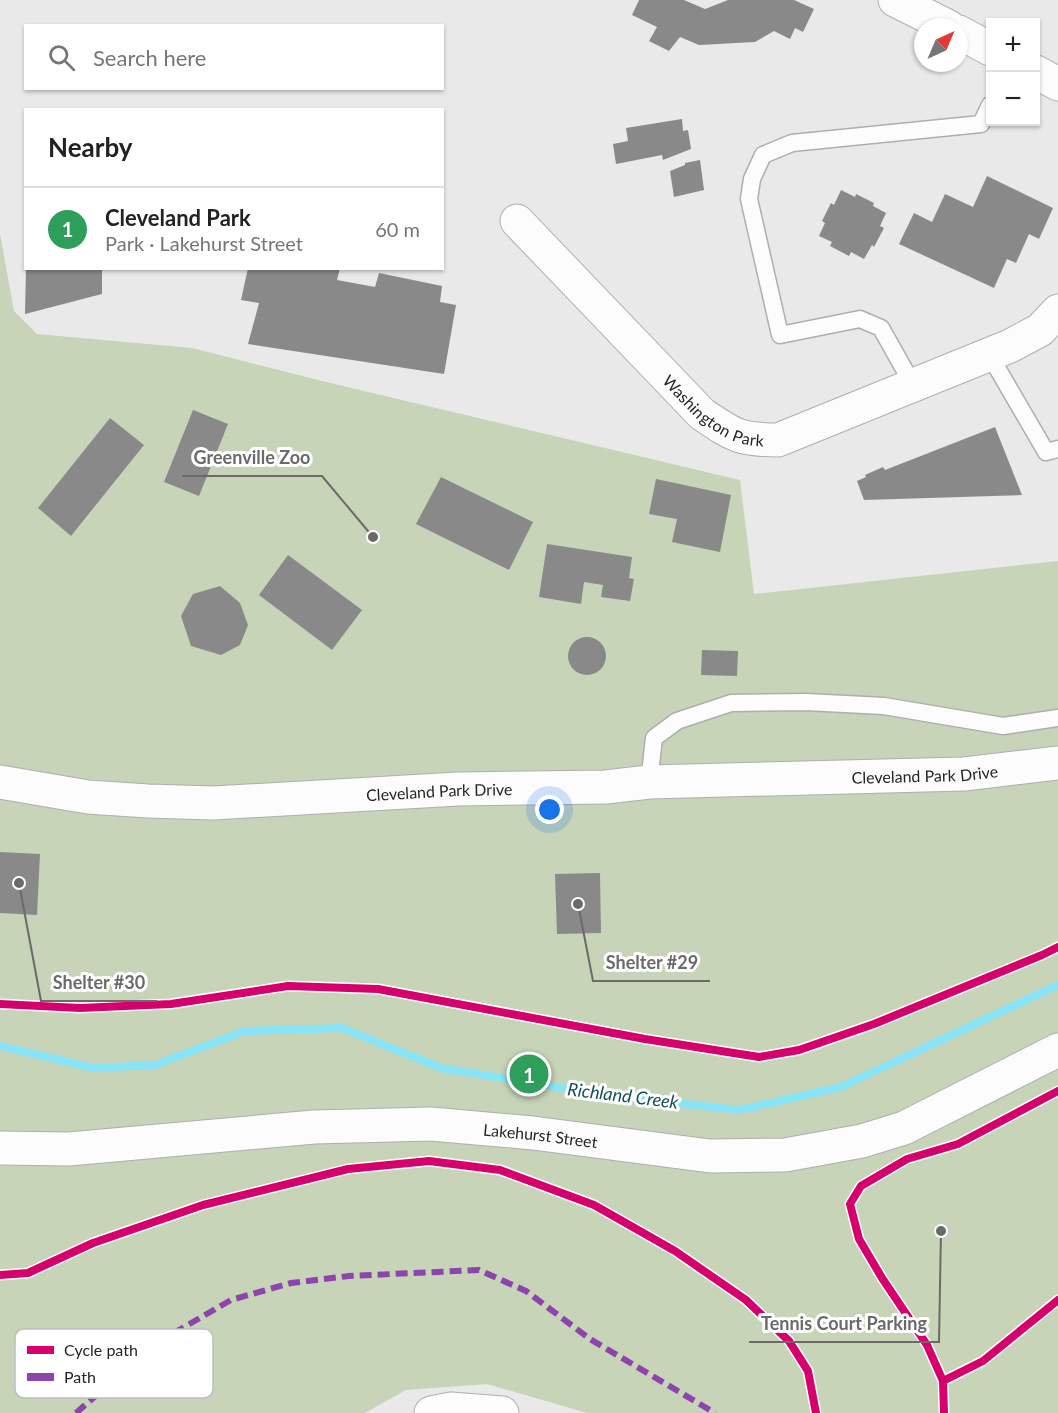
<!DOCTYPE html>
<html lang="en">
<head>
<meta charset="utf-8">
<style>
  body { margin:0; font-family:Lato,sans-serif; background:#f2f2f2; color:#222 }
  .controls { position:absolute; right:18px; top:18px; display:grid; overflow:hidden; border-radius:0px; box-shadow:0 2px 4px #0004 }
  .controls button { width:54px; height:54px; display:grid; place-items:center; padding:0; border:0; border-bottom:2px solid #e0e0e0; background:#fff; color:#222; font:30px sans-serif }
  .compass { position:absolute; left:914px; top:18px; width:54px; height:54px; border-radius:50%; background:#fff; box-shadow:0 2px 4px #0004; rotate:44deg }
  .you { position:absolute; left:550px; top:810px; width:21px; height:21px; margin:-15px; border:4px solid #fff; border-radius:50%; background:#1a73e8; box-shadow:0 0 0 9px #1a73e833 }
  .badge { display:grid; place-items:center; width:39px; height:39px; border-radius:50%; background:#d93025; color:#fff; font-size:20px; font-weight:700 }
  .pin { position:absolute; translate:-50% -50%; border:3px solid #fff; box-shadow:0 2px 6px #0006 }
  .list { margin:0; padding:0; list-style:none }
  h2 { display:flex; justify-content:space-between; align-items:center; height:78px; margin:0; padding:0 24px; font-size:26px }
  h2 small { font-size:20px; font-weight:400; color:#767676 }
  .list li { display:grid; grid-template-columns:39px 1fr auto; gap:18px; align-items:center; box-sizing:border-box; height:84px; padding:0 24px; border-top:2px solid #e0e0e0 }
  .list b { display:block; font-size:22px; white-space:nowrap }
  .list p { margin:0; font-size:20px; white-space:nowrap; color:#767676 }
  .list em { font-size:20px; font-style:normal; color:#767676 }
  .icon { flex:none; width:33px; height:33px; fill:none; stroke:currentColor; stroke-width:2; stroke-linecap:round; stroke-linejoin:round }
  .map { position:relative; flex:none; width:1058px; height:1413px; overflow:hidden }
  .search { position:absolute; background:#fff; box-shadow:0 2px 4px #0004; left:24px; top:24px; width:420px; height:66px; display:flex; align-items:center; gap:15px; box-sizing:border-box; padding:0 21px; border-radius:0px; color:#767676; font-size:22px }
  .panel { position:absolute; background:#fff; box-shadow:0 2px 4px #0004; left:24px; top:108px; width:420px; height:162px; border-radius:0px }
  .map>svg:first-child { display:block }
  .green { fill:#c7d4b7 }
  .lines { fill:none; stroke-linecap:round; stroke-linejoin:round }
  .stream { stroke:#88e4f6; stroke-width:8 }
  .building { fill:#8a8989 }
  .service-casing { stroke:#afaeaf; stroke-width:19 }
  .minor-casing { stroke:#afaeaf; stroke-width:35 }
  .tertiary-casing { stroke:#afaeaf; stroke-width:35 }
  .service { stroke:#fcfcfc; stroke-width:16 }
  .minor { stroke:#fcfcfc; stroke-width:33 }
  .tertiary { stroke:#fcfcfc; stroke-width:33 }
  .quiet { stroke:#8e44ad; stroke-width:6; stroke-dasharray:12 6; stroke-linecap:butt }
  .cycleway-casing { stroke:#fff; stroke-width:11 }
  .cycleway { stroke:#d6006c; stroke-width:8 }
  .labels { text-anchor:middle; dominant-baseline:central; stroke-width:6; stroke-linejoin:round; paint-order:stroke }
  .street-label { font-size:16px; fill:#262526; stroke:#fff }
  .water-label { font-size:18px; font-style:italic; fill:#154f59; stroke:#fff }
  .key { fill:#fff; stroke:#bebebe; stroke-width:1.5 }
  .key-label { font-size:16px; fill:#262526 }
  .leader { fill:none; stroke:#6b6a6b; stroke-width:2 }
  .callout-dot { fill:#6b6a6b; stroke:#fff; stroke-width:2 }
  .callout-label { font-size:18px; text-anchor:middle; font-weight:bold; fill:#6b6a6b; stroke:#fff; stroke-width:6; stroke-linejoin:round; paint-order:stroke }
</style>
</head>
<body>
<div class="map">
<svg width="1058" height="1413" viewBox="0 0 1058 1413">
  <rect width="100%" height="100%" fill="#eae9ea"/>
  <path class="green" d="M0,234L14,311L37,334L192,348L326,382L740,480L754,594L1058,561V1413H587L487,1384L406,1390L365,1413H0Z"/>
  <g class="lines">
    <path class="stream" d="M0,1046L93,1068L155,1065L245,1031L342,1028L441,1068L604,1095L739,1110L841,1087L1058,985"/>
  </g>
  <path class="building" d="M639,0H684L705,9L728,0H794L814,9L803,32L795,28L790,39L774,31L755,42L699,45L680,37L669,51L649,41L657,27L632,15Z
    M682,119L683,131L688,130L691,149L663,160L662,155L616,164L613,144L628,141L626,128Z
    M700,160L704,190L674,197L670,171L685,165V163Z
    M987,176L1053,208L1039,239L1029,234L1016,263L1007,259L994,288L899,244L914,213L932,222L945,194L973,207Z
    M841,190L855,197L856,194L874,203L873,206L886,213L880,226L884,228L874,247L872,245L864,259L851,252L849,256L830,246L832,242L819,236L825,223L822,221L831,203L834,205Z
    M26,268H102V294L25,314Z
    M248,268H340L337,280L375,287L379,273L442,286L440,302L456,305L444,374L248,344L259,303L241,300Z
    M193,410L228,424L199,496L164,482Z
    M110,418L144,445L71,536L38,508Z
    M995,427L1022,495L864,500L857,481L866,477L865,475L883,467L885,470Z
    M441,477L533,522L509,570L416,524Z
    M656,479L731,495L720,552L672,542L677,519L649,514Z
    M547,544L632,557L629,578L634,579L630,601L601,597L603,585L584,582L581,604L539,597Z
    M288,555L362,610L332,650L259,595Z
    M220,586L240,603L248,625L240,645L221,655L191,646L181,616L193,594Z
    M568 656a19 19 0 1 1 38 0a19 19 0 1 1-38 0Z
    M702,650L738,651L737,676L701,675Z
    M0,852L40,854L37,915L0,913Z
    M600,873L601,933L557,934L555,874Z"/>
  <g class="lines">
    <defs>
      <path id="service" d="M989,354L1046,452L1058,449
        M913,385L881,328L860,319L780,335L749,199L752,179L763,155L792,143L981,124L990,105
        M649,782L654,738L677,721L731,703L806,702L884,706L1003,726L1058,718"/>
      <g id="minor">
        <path id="s1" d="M517,221L702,414C733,435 739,440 778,440L1010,346L1040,330L1058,311"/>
        <path id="s2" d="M0,782L88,797L148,801L214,803L458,789L606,787L649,782L964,774L1058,763"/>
        <path id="s3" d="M0,1148L69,1149L314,1127L431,1124L533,1133L710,1156L785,1155L862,1141L904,1128L1058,1050"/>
        <path d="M431,1413L451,1409L502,1413"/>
      </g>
      <path id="tertiary" d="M895,0L949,27
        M959,32L990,49
        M1036,72L1058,84"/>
    </defs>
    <use href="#service" class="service-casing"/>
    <use href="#minor" class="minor-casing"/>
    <use href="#tertiary" class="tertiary-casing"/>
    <use href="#service" class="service"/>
    <use href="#minor" class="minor"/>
    <use href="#tertiary" class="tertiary"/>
    <path class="quiet" d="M76,1413L141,1356L179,1330L231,1300L291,1283L349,1276L479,1270L526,1291L590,1339L715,1413"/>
    <defs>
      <path id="cycleway" d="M0,1004L80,1008L171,1004L288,986L378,989L645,1039L759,1057L799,1050L874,1024L1042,955L1058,947
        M0,1275L28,1273L93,1243L203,1205L348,1169L429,1161L500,1170L594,1205L675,1251L746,1300L789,1341L808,1371L816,1413
        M943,1381L983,1361L1058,1300
        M944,1413L943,1381L927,1345L882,1278L859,1239L850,1204L861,1186L907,1159L958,1144L1058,1091"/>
    </defs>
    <use href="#cycleway" class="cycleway-casing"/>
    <use href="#cycleway" class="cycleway"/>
  </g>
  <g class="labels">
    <g class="street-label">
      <text stroke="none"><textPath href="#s1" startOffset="276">Washington Park</textPath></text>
      <text stroke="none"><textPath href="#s2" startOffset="927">Cleveland Park Drive</textPath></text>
      <text stroke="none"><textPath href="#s2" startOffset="441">Cleveland Park Drive</textPath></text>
      <text stroke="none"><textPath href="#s3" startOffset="542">Lakehurst Street</textPath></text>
    </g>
    <g class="water-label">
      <text transform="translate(623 1095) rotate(7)">Richland Creek</text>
    </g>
  </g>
  <rect x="15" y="1329" width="198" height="69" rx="9" class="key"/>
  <rect x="27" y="1346" width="27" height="8" fill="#d6006c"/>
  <rect x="27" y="1373" width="27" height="8" fill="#8e44ad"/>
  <g class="key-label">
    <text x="64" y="1356">Cycle path</text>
    <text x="64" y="1383">Path</text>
  </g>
  <path class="leader" d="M373 537L322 476H182M578 904L593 981H710M19 883L41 1001H157M941 1231L939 1342H749"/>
  <g class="callout-dot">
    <circle cx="373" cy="537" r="6"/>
    <circle cx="578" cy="904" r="6"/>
    <circle cx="19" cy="883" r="6"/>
    <circle cx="941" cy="1231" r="6"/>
  </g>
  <g class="callout-label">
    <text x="252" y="464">Greenville Zoo</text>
    <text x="652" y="969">Shelter #29</text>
    <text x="99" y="989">Shelter #30</text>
    <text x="844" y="1330">Tennis Court Parking</text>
  </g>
</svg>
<div class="controls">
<button>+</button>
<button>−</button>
</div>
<svg class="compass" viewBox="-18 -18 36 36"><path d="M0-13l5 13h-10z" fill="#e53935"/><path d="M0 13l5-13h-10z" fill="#767676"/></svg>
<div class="you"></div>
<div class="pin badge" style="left:529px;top:1074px;background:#2e9e5b">1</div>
<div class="search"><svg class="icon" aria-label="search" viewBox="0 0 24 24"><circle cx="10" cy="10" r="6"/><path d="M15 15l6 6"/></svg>Search here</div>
<section class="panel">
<h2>Nearby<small></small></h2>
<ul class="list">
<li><span class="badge" style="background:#2e9e5b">1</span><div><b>Cleveland Park</b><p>Park · Lakehurst Street</p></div><em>60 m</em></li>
</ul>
</section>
</div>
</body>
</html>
